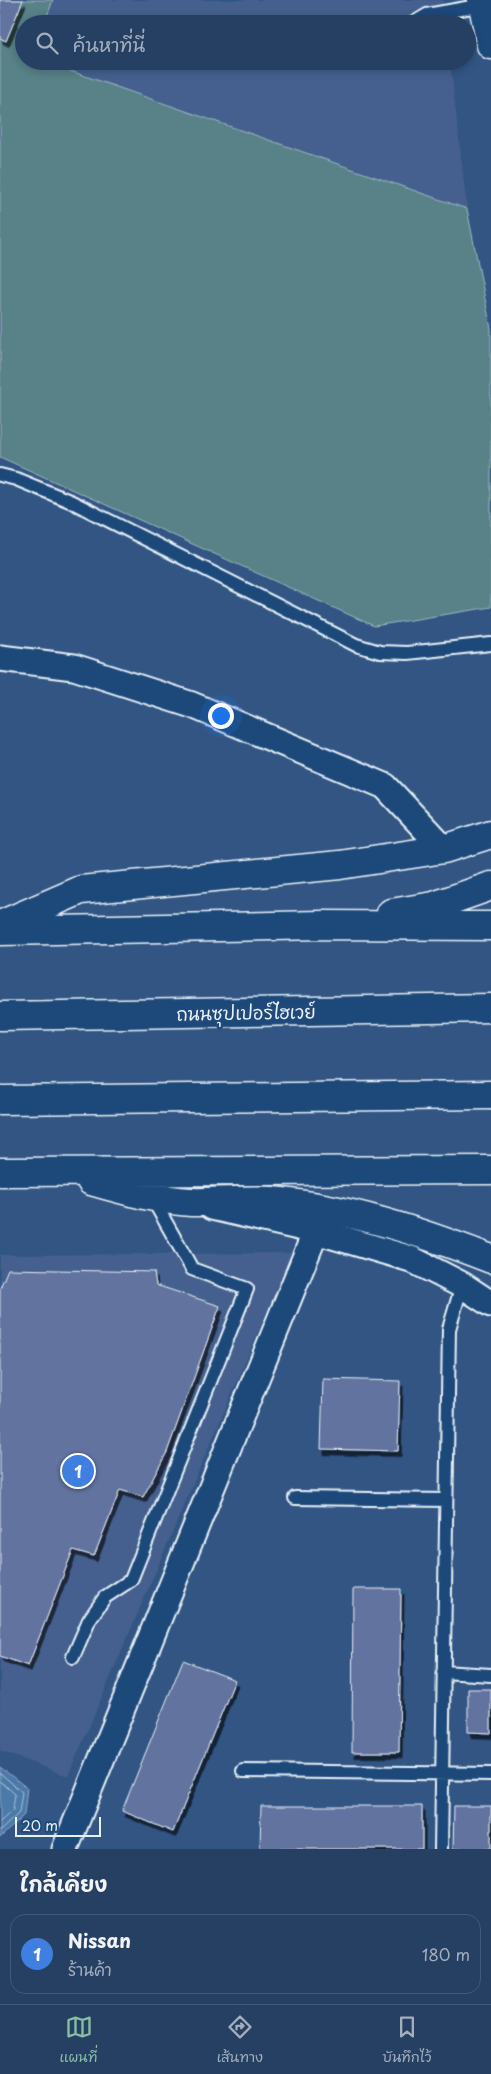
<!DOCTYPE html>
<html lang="th">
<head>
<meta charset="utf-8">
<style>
  body { margin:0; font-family:"Playpen Sans","Playpen Sans Thai",sans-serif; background:#324b6c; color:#f1f3f6 }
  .scale { position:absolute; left:15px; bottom:12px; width:86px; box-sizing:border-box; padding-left:5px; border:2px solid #e8f1f8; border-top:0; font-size:14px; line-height:18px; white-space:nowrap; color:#e8f1f8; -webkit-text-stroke:4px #1f4a7a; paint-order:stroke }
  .you { position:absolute; left:220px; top:715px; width:18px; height:18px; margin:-12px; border:4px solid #fff; border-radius:50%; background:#1a73e8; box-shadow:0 0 0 8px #1a73e833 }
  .badge { display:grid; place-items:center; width:32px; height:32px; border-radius:50%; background:#8abfa5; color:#fff; font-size:16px; font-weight:700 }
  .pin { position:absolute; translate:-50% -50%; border:2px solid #fff; box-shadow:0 1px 5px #0006 }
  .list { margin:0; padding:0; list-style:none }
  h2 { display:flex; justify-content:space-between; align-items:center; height:65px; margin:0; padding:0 20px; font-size:21px }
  h2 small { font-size:16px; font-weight:400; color:#a4afbe }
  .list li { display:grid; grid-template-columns:32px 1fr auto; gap:15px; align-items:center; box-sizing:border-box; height:80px; margin:0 10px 10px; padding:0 10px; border:1px solid #425978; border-radius:15px }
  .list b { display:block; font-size:19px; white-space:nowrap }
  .list p { margin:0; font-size:16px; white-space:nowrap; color:#a4afbe }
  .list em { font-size:16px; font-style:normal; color:#a4afbe }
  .icon { flex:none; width:28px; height:28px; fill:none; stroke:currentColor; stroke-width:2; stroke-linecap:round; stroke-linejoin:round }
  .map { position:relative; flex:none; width:491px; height:1849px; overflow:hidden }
  .search { position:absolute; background:#264063; box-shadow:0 2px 8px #0003; left:15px; right:15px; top:15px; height:55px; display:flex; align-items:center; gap:12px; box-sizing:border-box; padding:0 18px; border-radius:28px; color:#a4afbe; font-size:19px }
  .sheet { height:155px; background:#264063 }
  nav { display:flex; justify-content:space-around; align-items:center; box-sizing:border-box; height:70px; border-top:1px solid #425978; background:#264063; font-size:14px; color:#a4afbe }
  nav a { display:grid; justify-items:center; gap:2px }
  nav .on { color:#8abfa5 }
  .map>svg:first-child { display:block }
  .built { fill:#44618e }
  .green { fill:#598188; stroke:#a0b9c0 }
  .water { fill:#4c79a8; stroke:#8aa9c8 }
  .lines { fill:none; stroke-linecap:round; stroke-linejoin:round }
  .shore { stroke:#aac1d8; stroke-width:1 }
  .building { fill:#6473a0; stroke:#e8f1f8; filter:url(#shadow) }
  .service-casing { stroke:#e8f1f8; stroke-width:16 }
  .minor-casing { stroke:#e8f1f8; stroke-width:29 }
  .secondary-casing { stroke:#e8f1f8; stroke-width:31 }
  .trunk-casing { stroke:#e8f1f8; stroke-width:31 }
  .service { stroke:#1f4a7a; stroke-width:12 }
  .minor { stroke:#1f4a7a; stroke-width:25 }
  .secondary { stroke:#1f4a7a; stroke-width:28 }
  .trunk { stroke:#1f4a7a; stroke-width:28 }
  .labels { text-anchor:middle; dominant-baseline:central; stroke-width:5; stroke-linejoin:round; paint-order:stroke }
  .street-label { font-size:18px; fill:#e8f1f8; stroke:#1f4a7a }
</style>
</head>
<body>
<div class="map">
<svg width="491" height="1849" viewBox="0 0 491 1849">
  <defs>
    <filter id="shadow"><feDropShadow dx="3" dy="5.5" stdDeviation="0" flood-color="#0009"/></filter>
  </defs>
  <rect width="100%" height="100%" fill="#325584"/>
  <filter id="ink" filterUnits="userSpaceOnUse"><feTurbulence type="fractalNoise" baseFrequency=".02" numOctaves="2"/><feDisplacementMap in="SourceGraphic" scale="10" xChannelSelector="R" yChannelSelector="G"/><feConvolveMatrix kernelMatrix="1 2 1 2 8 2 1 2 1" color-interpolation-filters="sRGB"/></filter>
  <g filter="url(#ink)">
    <path class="built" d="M53,0H443L445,24H44Z
      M42,61H450L467,209L210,119Z
      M292,1253L68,1776L0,1751V1255Z"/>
    <path class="green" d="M0,0H53L44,24H24V61H42L467,209L491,329V607L374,626L0,457Z"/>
    <path class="water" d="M0,1767L27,1788L24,1815L0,1838Z"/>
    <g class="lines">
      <path class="shore" d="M0,1773L22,1792L19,1813L0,1831
        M0,1781L15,1794L13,1810L0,1822"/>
    </g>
    <path class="building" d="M0,0H23L6,41L0,38Z
      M8,1269L154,1272L156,1285L220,1306L167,1452L143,1497L120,1490L94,1556L73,1550L28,1666L0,1656V1288Z
      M323,1379L400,1381L398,1451L321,1449Z
      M353,1589H401L399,1752H352Z
      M183,1660L235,1680L173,1832L122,1811Z
      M468,1689H491V1733L468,1732Z
      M261,1806H422V1849H260Z
      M454,1806H491V1849H453Z"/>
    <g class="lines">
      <defs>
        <path id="service" d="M412,24L427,15L483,5
          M0,475L16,479L72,502L356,645L380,652L407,653L491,644
          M295,1498L446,1500
          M73,1657L89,1620L105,1597L131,1580L247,1289L192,1269L152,1198
          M443,1672L491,1675
          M243,1771L491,1774
          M441,1849L449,1329L462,1285"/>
        <path id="minor" d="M0,658L74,667L192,705L385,786L444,849
          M212,1207L316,1231L411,1259L462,1285L491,1304
          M65,1849L316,1231"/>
        <path id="secondary" d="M482,0L491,45
          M391,913L434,906L491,886
          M0,925L81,890L340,865L444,849L491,834
          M0,931L323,925L491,926
          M0,1172L491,1170
          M91,1181C124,1190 157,1200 191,1202C218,1203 244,1199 271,1201C347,1207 421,1232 491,1259"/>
        <path id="trunk" d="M0,1016L491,1008
          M0,1100L491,1095"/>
      </defs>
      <use href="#service" class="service-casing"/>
      <use href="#minor" class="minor-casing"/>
      <use href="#secondary" class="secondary-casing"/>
      <use href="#trunk" class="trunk-casing"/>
      <use href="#service" class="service"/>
      <use href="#minor" class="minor"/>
      <use href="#secondary" class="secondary"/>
      <use href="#trunk" class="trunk"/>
    </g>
  </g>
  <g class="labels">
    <g class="street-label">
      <text transform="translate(246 1012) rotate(-1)">ถนนซุปเปอร์ไฮเวย์</text>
    </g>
  </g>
</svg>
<div class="scale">20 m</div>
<div class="you"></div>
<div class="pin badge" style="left:78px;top:1471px;background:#3f7fe0">1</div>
<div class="search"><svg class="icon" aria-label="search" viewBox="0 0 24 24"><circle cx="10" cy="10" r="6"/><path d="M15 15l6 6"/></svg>ค้นหาที่นี่</div>
</div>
<section class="sheet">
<h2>ใกล้เคียง<small></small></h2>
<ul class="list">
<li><span class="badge" style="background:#3f7fe0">1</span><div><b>Nissan</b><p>ร้านค้า</p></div><em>180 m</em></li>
</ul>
</section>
<nav>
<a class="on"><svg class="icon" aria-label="map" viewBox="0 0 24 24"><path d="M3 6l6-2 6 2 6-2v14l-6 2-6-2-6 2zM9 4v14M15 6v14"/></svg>แผนที่</a>
<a><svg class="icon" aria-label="directions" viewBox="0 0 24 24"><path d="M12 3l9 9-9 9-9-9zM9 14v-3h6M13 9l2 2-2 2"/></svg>เส้นทาง</a>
<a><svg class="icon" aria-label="saved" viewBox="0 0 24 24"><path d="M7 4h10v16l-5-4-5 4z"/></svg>บันทึกไว้</a>
</nav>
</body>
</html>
